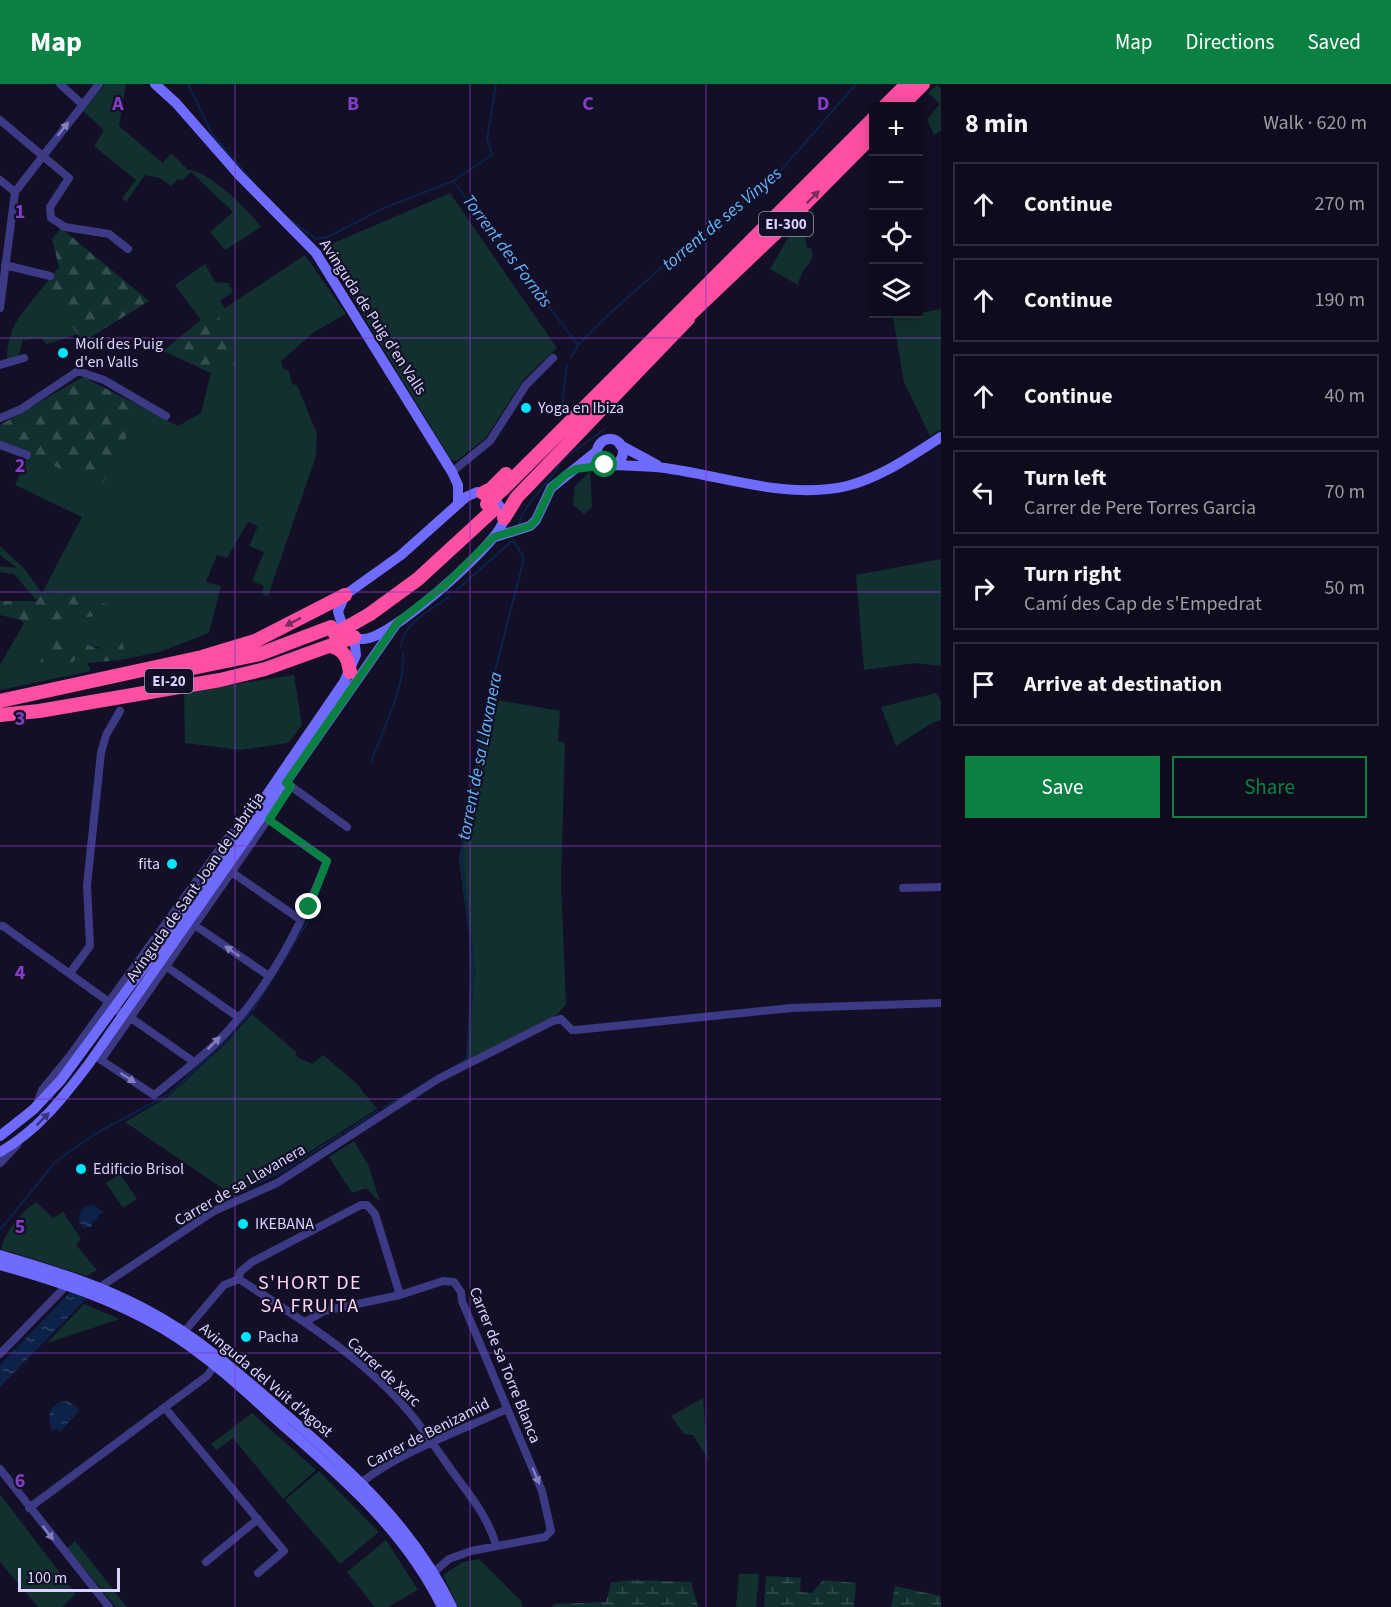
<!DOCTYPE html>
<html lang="en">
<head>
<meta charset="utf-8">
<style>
  body { margin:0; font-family:"Source Sans 3",sans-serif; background:#171425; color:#f1f3f6 }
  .controls { position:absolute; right:18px; top:18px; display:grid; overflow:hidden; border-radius:0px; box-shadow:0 3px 15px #0003 }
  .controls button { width:54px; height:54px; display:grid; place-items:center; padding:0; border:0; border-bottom:2px solid #2e2b3b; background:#0e0b1c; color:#f1f3f6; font:30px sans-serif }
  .scale { position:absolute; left:18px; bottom:15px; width:102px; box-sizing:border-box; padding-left:6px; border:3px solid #d9d4ff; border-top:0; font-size:16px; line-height:21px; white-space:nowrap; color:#d9d4ff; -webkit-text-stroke:4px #130f26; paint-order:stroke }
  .stop { position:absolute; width:18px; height:18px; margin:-14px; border:4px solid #0b8043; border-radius:50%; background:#fff }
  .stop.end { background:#0b8043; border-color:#fff; box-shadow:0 2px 6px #0008 }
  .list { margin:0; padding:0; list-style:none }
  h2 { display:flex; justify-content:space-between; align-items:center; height:78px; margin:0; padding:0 24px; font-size:26px }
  h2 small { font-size:20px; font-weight:400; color:#9b9ba3 }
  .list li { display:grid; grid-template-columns:39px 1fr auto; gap:18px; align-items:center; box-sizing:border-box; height:84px; margin:0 12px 12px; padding:0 12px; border:2px solid #2e2b3b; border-radius:0px }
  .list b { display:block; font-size:22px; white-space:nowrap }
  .list p { margin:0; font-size:20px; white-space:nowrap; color:#9b9ba3 }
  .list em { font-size:20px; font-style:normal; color:#9b9ba3 }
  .actions { display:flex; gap:12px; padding:18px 24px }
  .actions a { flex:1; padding:14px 0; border:2px solid #0b8043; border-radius:0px; text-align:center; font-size:21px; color:#0b8043 }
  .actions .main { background:#0b8043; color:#fff }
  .icon { flex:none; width:33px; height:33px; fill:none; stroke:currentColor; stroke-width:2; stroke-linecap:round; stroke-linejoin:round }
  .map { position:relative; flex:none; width:941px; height:1523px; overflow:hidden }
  header { display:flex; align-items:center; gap:36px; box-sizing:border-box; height:84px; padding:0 30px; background:#0b8043; color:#fff }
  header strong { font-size:28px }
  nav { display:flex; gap:33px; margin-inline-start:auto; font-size:21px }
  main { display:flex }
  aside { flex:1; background:#0e0b1c }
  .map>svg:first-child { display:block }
  .green { fill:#12302f }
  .forest { fill:url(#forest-firs) }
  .wetland { fill:url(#wetland-marsh) }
  .water { fill:url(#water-ripples) }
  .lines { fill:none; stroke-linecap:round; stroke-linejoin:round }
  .stream { stroke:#0c2248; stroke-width:2 }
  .street { stroke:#3d3a85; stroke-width:8 }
  .secondary { stroke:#6f6bff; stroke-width:10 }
  .highway { stroke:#ff4fa3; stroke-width:14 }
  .highway-bridge { stroke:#ff4fa3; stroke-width:14 }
  .oneway { fill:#837fbc }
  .oneway2 { fill:#7d2c5e }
  .oneway3 { fill:#38347d }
  .route { stroke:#0b8043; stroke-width:8 }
  .grid { fill:none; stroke:#843dc5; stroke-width:1.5; stroke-opacity:0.55 }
  .poi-dot { fill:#00e5ff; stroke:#130f26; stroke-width:2 }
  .labels { text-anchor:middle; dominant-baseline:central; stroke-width:4.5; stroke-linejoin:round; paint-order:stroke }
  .shield { fill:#130f26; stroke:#9e99be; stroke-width:1.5 }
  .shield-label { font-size:15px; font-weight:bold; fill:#d9d4ff }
  .street-label { font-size:16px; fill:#d9d4ff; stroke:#130f26 }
  .poi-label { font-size:16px; fill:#d9d4ff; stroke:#130f26; text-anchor:start }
  .water-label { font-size:18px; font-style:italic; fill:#62b6ff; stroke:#130f26 }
  .quarter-label { font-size:20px; letter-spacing:1.5px; fill:#ffd6f0; stroke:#130f26 }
  .grid-label { font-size:20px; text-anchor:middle; font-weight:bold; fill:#843dc5; stroke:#130f26; stroke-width:4.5; stroke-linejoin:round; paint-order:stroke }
</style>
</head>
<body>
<header>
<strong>Map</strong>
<nav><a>Map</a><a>Directions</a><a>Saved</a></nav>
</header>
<main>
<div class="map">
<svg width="941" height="1523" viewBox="0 0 941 1523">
  <defs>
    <pattern id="forest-firs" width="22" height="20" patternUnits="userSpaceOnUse" patternTransform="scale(1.5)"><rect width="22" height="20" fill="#12302f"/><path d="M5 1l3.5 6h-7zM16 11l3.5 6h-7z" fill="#344d4e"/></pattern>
    <pattern id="wetland-marsh" width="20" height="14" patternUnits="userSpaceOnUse" patternTransform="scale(1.5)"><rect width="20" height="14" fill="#12302f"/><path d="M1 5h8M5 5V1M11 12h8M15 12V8" fill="none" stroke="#344d4e"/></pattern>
    <pattern id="water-ripples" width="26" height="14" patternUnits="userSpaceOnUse" patternTransform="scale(1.5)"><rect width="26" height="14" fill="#0c2248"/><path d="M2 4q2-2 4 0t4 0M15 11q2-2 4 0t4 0" fill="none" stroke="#2f4163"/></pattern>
  </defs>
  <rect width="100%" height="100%" fill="#130f26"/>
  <path class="green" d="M105,0H126L119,42L163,79L171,69L188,86C208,86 249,126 261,143L225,166L210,148L233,128L191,88L183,96L178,95L171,102L160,94L145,91L126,118L122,114L136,96L94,62L104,46L83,27Z
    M937,1L941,5V47L934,51L927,35L940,20L928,9Z
    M450,109L557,264L524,295L485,355L456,377L451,376L322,164Z
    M797,138L804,144L807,164H811C817,178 800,184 798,201L770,185Z
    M305,171L346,230L314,248L281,277L283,284L289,287L292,300L297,301L317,350L316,372L268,512L262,510L264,502L252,497L264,468L249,462L258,442L248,438L227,474L217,471L206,498L221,502L209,549L160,568L120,576L124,569L51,553L40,578L79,570L84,572L91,587L0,606V581L24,539L109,531L66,514L42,509L37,517L14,490L0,488V482L17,484L0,471V462L24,484L42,509L82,433L15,401L29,369L100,405L142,323L178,342L201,329L211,289L236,283L214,226L201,236L175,201L205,180L215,198L228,199L233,208L220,217L225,224Z
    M41,205L56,219L78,250L47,260L41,254L23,256L18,274L7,275C8,240 22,231 41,205Z
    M941,225V345L930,352L904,298L893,234Z
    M590,387L592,423L584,430L573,421L575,402Z
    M941,475V582L915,579L864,586L856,491Z
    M294,591L302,641L288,659L240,666L185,659L184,608Z
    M936,609L941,617V636L932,639L896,662L881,623Z
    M486,614L560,627L558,657L565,659L561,797L566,920L558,930L466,978L471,890L469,850L459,776Z
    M252,930L296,968L297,973L312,980L323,971L356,999L377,1025L266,1095L232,1111L125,1038L169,1012L224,961Z
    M354,1057L368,1080L380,1118L366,1104L352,1109L329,1073Z
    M120,1090L137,1115L123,1124L106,1099Z
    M36,1118L53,1134L63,1128L81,1155L76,1161L97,1186L87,1192L1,1165C4,1149 23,1126 36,1118Z
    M84,1220L120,1235L47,1259Z
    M703,1314L708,1375L693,1351L684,1350L671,1332Z
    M252,1329L316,1386L283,1415L233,1354L216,1366L211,1360Z
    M319,1387L379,1448L340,1480L285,1416Z
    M0,1410L76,1510L62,1523H38L0,1478Z
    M386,1456L418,1506L388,1523H375L347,1488Z
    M75,1457L127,1523H116L67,1464Z
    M479,1475L521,1517L523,1523H458L443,1491L463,1478Z
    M739,1490H759L756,1523H736Z"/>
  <path class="forest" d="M61,144L149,217L83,258L56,219L41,205L59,183L52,155Z
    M214,225L228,250L236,283L211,289L163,267Z
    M83,293L142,323L100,405L23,366L0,360V341Z
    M76,499L84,501V514L109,521L110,531L24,539L21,536L0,531V517H37L42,509L66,514Z
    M85,551L88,561L99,565L109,553L123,559L124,569L120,576L87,579L84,572L79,570L73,578H40L51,553Z"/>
  <path class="wetland" d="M766,1492L801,1494L800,1508L812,1509L823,1496L856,1499L854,1523H764Z
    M630,1496L691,1498L698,1523H552L554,1520L606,1518L611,1499Z
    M895,1502L941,1512V1523H891Z"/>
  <path class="water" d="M93,1121L103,1128L99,1130L97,1136H93L91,1143L84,1144L79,1138C78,1128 83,1122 93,1121Z
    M70,1208L87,1214L0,1303V1281Z
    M68,1317L80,1326L60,1348L57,1345L52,1347C47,1331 48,1318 68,1317Z"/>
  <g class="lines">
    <path class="stream" d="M188,0L212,50L252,97
      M453,97L492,71L487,55L496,0
      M292,137L316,155L328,153L382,125L453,97L578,261
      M571,273L578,261L606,233L693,155L771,98L856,0
      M561,330L567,281
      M519,439C527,414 557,393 560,377L605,345
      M401,562C403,538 431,526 449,513
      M371,678C382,648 406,601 403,570
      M383,1024L467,975L474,886L462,778L464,747L488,615L524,474L513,456L457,506
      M345,1048L378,1027
      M232,1112L290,1083L341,1050
      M0,1146L56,1077L95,1050L169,1010L222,960L255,923L310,834"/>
    <path class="street" d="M60,0L82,20
      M0,36L69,94L50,123L51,134L65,143L109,150L128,165
      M0,96L15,108
      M5,181L50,192
      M0,224L15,108L99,0
      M0,281L24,274
      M0,334L21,325L78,287L104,296L166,332
      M0,361L27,371
      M452,388L490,357L526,301L553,274
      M288,700L347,743
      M233,789L301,836
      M903,804L941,803
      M0,842H3L116,923L123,934
      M196,842L269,892
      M167,883L238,933
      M70,889L90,862L87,801L101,669L106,651L120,627
      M131,934L194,978
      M95,972L154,1011C174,995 195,979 214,961C266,911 301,843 327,777L269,736
      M101,976L291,702
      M37,1020L42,1006L69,973L231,749L244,743
      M0,1079L17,1061
      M239,1195C298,1234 363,1273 409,1328C424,1346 438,1367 452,1387C469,1410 488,1433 496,1461
      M239,1195L240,1188L252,1178L361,1121H367L375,1130L400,1211
      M100,1203L214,1127L277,1099L438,995L553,937L561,935L572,946H576L791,924L941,919
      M305,1238L324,1227L400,1211L443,1197L454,1198L461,1208L462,1217L542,1407L551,1447L545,1453L471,1467L449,1475L434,1488
      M184,1248L224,1201L239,1195
      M0,1270L67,1201
      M165,1324L284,1467L258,1489
      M0,1385L109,1523
      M362,1398C400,1368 462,1346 507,1325
      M29,1424L207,1292L215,1281L214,1278
      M206,1478L258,1435"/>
    <path class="secondary" d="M155,0L176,19L239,91L316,169L452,388L458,401V419
      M597 368a13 13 0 1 1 26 0a13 13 0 1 1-26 0Z
      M620,361L657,381
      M614,381C631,382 648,382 665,384C723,392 788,416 847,402C882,393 911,372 941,353
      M477,408L492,412L503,427C505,433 504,438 500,444C486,469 391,554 364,555C349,556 341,541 338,527L345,511L401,471L466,413Z
      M495,453L530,442L536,436L551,404L597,367
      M0,1052L34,1025L61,996L216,785L344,598L356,571L354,553
      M0,1068C37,1047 62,1015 88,981L397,539
      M0,1171C50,1186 99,1200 145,1225C197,1252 240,1290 283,1328C350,1386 413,1442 452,1523
      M0,1181C57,1197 113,1215 165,1246C206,1271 242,1304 278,1337C341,1393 404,1445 442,1523"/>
    <path class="highway" d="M885,22L907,0
      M901,22L923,0
      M680,240L784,141L874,50
      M503,405L874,34
      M483,409L491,405L506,390
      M504,434L517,413L688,235
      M370,530L418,495L493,426
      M330,562C344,565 348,574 350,588
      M154,592L260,570L331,543
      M0,617L202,573L255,557L345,511
      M0,631L39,627L220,596L265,585L354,553"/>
    <path class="highway-bridge" d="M487,420L503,405
      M335,550L370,530"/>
  </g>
  <defs><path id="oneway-solid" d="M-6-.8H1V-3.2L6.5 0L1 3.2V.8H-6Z" transform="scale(1.5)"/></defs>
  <g class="oneway">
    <use href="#oneway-solid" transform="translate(63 45) rotate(-52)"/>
    <use href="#oneway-solid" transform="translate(232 867) rotate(-145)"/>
    <use href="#oneway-solid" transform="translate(214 959) rotate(-45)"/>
    <use href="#oneway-solid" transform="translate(128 994) rotate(33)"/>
    <use href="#oneway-solid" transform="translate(536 1392) rotate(67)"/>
    <use href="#oneway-solid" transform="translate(48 1449) rotate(53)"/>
  </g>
  <g class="oneway2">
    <use href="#oneway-solid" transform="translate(813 113) rotate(-45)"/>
    <use href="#oneway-solid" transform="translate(293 538) rotate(153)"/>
  </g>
  <use class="oneway3" href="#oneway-solid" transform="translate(43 1035) rotate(-45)"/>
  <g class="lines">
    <path class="route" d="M309,823L327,777L269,736L291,702L286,699L397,539L445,501L494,453L530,442L536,436L551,404L565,391L576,385L605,381"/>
  </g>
  <path class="grid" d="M235,0V1523M470,0V1523M706,0V1523M0,254H941M0,508H941M0,762H941M0,1015H941M0,1269H941"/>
  <g class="poi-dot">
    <circle cx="63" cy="269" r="6"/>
    <circle cx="526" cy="324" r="6"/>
    <circle cx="172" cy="780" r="6"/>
    <circle cx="81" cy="1085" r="6"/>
    <circle cx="243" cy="1140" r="6"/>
    <circle cx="246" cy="1253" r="6"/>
  </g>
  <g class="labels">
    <g class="shield">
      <rect x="759" y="128" width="54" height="24" rx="4.5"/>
      <rect x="145" y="585" width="48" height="24" rx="4.5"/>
    </g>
    <g class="shield-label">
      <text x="786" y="140">EI-300</text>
      <text x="169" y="597">EI-20</text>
    </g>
    <g class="street-label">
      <text transform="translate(373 233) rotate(57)">Avinguda de Puig d'en Valls</text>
      <text transform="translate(195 803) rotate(-55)">Avinguda de Sant Joan de Labritja</text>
      <text transform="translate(240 1101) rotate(-30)">Carrer de sa Llavanera</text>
      <text transform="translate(505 1281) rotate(68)">Carrer de sa Torre Blanca</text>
      <text transform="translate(384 1288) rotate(43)">Carrer de Xarc</text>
      <text transform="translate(266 1296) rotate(40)">Avinguda del Vuit d'Agost</text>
      <text transform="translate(428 1349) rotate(-27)">Carrer de Benizamid</text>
    </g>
    <g class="poi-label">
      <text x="75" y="260">Molí des Puig<tspan x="75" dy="18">d'en Valls</tspan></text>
      <text x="538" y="324">Yoga en Ibiza</text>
      <text x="160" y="780" text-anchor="end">fita</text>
      <text x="93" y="1085">Edificio Brisol</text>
      <text x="255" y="1140">IKEBANA</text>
      <text x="258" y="1253">Pacha</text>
    </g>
    <g class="water-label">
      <text transform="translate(722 135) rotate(-40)">torrent de ses Vinyes</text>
      <text transform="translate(507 167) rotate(53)">Torrent des Fornàs</text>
      <text transform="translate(480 672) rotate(-79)">torrent de sa Llavanera</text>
    </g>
    <g class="quarter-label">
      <text x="310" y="1199">S'HORT DE<tspan x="310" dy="23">SA FRUITA</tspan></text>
    </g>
  </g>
  <g class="grid-label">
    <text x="118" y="26">A</text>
    <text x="353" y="26">B</text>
    <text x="588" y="26">C</text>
    <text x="823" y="26">D</text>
    <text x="20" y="134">1</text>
    <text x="20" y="388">2</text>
    <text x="20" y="641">3</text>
    <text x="20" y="895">4</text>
    <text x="20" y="1149">5</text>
    <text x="20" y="1403">6</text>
  </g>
</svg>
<div class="controls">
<button>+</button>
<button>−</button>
<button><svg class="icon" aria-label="locate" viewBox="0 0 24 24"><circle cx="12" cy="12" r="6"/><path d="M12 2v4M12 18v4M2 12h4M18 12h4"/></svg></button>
<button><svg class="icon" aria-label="layers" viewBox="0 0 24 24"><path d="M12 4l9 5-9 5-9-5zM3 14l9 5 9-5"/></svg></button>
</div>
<div class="scale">100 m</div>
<div class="stop" style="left:605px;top:381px"></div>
<div class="stop end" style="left:309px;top:823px"></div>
</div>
<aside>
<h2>8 min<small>Walk · 620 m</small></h2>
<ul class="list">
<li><svg class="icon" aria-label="ahead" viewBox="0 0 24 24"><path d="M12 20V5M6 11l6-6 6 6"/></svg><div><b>Continue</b></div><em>270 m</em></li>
<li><svg class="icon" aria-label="ahead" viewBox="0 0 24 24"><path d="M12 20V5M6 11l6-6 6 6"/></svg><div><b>Continue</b></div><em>190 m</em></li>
<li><svg class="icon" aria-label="ahead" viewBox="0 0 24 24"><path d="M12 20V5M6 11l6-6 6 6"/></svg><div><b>Continue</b></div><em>40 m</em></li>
<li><svg class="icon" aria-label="left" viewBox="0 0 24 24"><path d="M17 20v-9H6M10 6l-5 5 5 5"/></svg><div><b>Turn left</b><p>Carrer de Pere Torres Garcia</p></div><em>70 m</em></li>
<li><svg class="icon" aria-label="right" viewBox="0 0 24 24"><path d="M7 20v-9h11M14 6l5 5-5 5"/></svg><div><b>Turn right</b><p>Camí des Cap de s'Empedrat</p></div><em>50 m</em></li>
<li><svg class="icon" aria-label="arrive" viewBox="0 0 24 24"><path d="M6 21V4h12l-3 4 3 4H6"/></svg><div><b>Arrive at destination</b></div></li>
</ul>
<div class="actions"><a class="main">Save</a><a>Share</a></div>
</aside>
</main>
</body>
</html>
